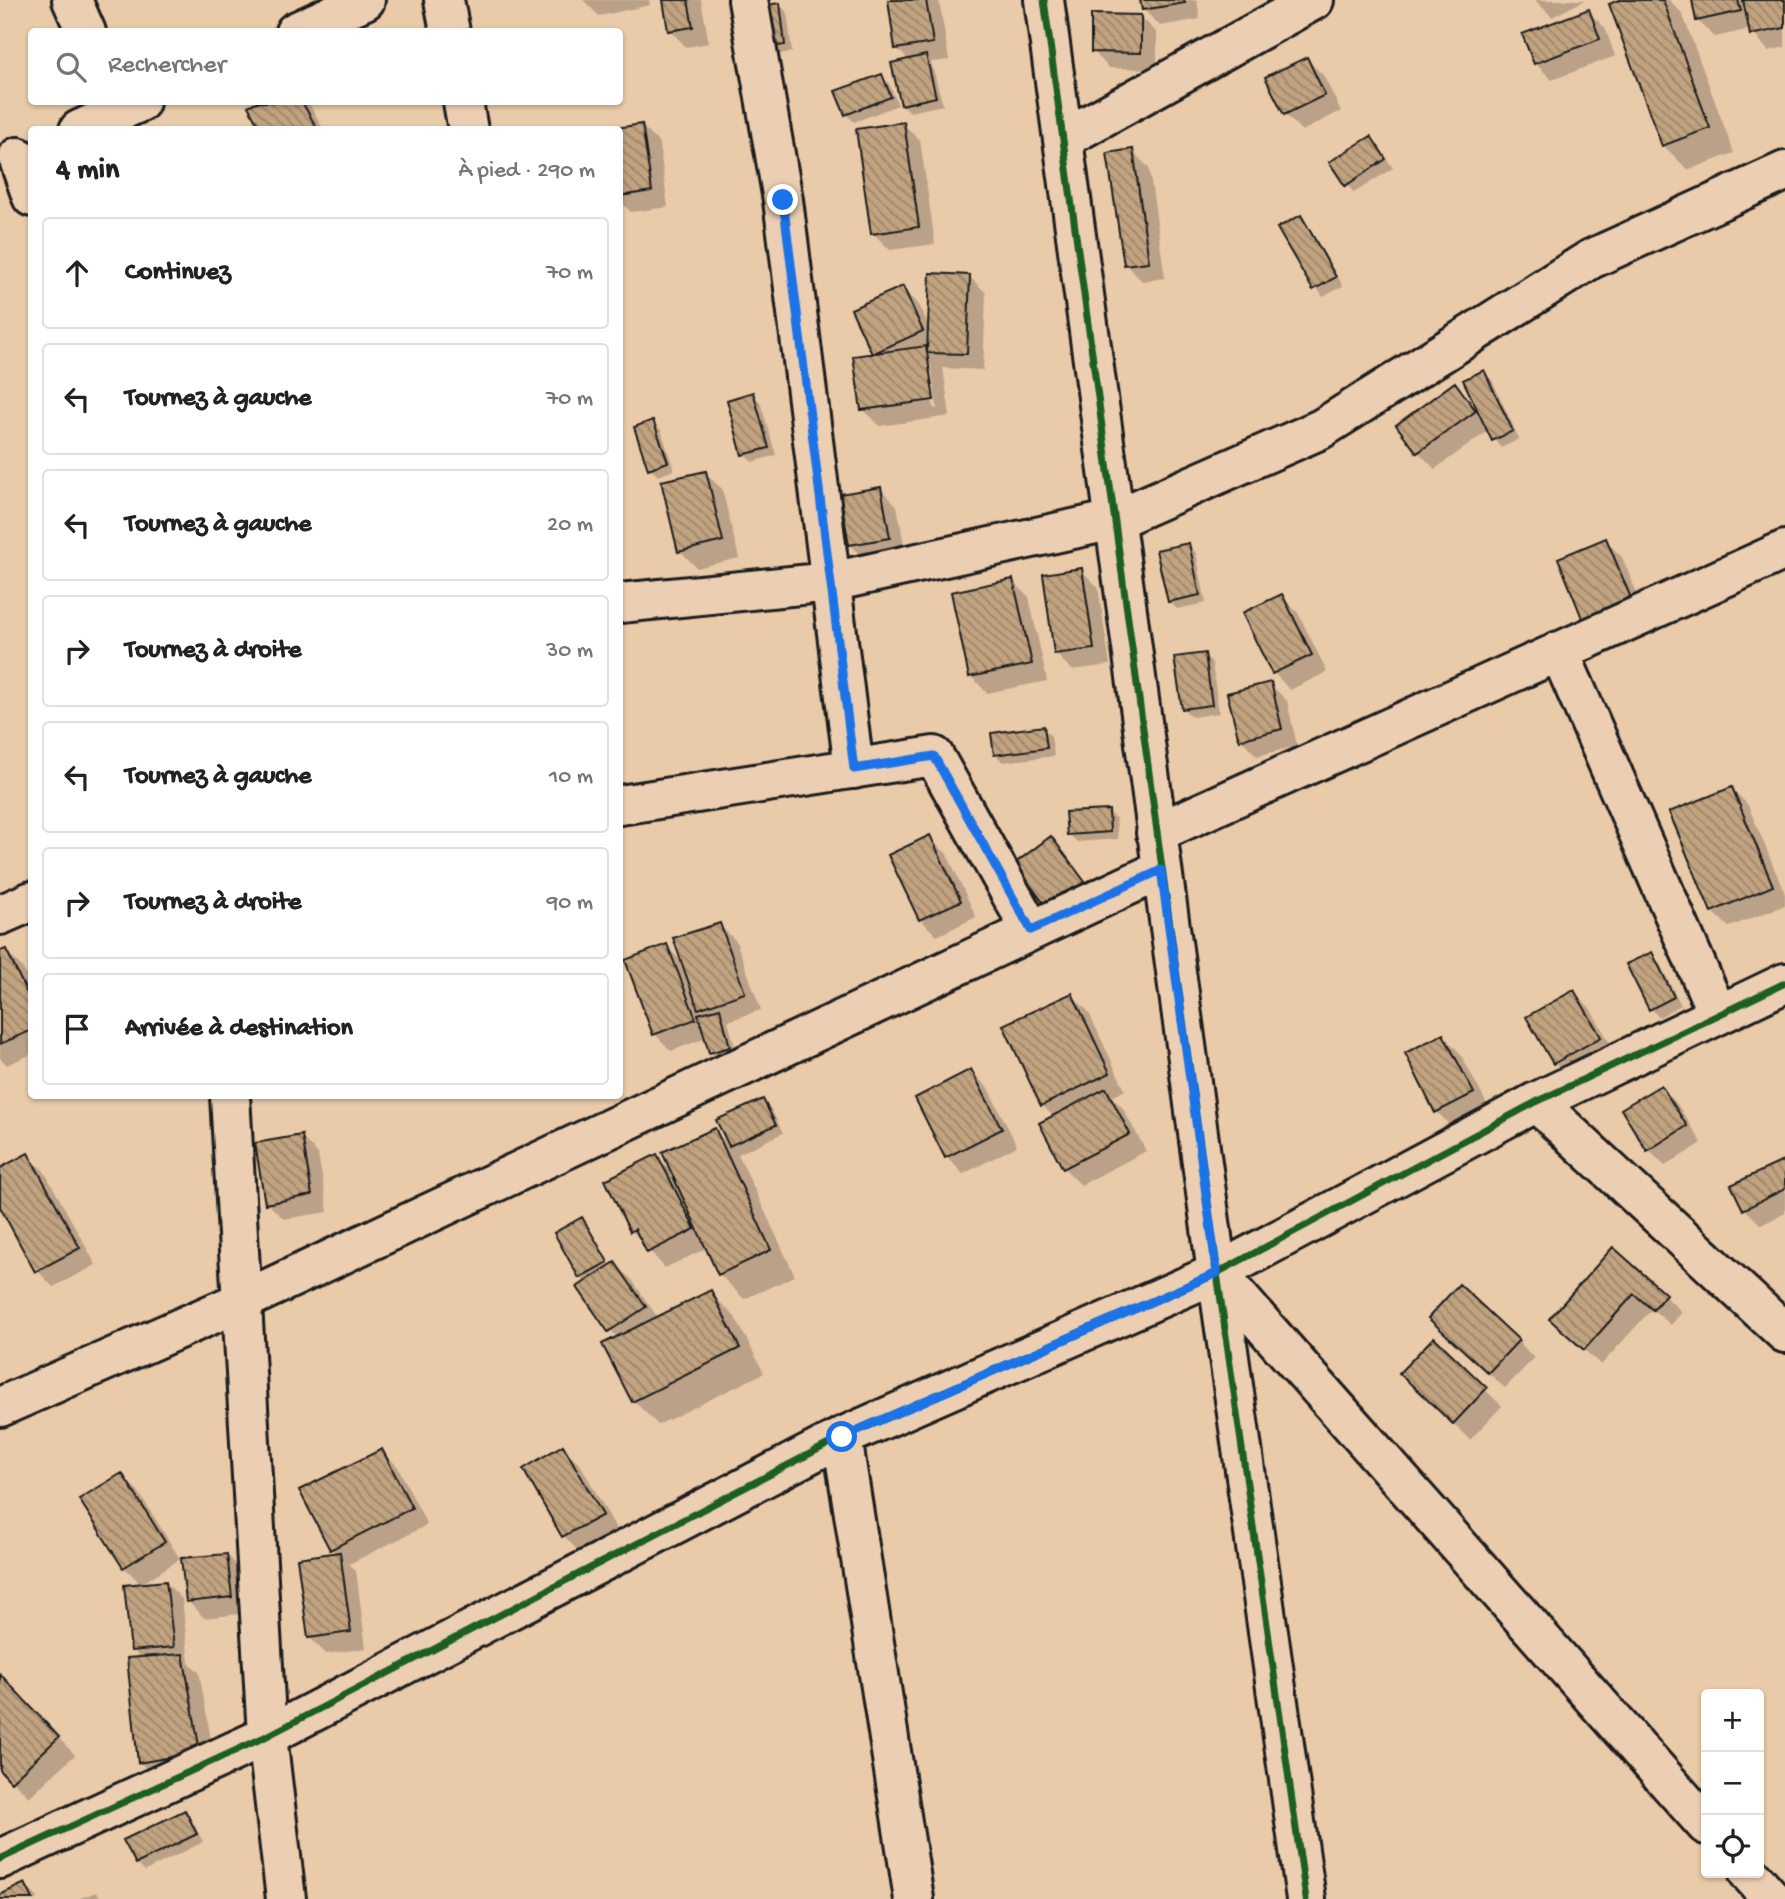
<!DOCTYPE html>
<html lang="fr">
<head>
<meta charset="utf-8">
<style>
  body { margin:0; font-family:"Gochi Hand",sans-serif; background:#f6f6f6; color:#222 }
  .controls { position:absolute; right:21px; bottom:21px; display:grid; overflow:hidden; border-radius:7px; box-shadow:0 2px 5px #0004 }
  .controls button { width:63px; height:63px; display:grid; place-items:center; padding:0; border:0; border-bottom:2px solid #e0e0e0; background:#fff; color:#222; font:35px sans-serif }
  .stop { position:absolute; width:21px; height:21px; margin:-16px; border:5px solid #1a73e8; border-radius:50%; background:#fff }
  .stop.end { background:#1a73e8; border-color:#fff; box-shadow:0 2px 7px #0008 }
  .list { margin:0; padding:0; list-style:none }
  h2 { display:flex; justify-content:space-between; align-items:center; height:91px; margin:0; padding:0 28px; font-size:30px }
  h2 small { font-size:23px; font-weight:400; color:#767676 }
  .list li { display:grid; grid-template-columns:46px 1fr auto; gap:21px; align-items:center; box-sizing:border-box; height:112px; margin:0 14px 14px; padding:0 14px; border:2px solid #e0e0e0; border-radius:7px }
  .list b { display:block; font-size:26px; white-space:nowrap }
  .list em { font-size:23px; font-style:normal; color:#767676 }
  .icon { flex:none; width:38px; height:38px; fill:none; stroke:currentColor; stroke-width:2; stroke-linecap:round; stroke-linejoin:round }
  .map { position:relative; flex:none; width:1785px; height:1899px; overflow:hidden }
  .search { position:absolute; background:#fff; box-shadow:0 2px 5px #0004; left:28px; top:28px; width:595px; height:77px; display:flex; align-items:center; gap:18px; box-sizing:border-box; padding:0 24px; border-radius:7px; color:#767676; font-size:26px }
  .panel { position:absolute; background:#fff; box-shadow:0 2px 5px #0004; left:28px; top:126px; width:595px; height:973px; border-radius:7px }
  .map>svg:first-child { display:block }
  .shadow { fill:#0003; fill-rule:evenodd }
  .building { fill:url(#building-back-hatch); stroke:#1c1c1c; stroke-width:2 }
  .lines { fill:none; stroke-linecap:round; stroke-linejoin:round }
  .street-casing { stroke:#1c1c1c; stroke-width:44 }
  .street { stroke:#eccfb3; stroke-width:38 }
  .cycleway-casing { stroke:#eccfb3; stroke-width:11 }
  .cycleway { stroke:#1b5e20; stroke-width:7 }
  .route { stroke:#1a73e8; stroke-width:9 }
</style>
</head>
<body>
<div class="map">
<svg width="1785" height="1899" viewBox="0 0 1785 1899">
  <defs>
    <pattern id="building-back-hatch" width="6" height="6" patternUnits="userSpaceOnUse" patternTransform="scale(1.75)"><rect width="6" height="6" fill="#c1a380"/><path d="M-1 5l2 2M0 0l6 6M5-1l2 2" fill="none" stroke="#9c8468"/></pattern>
  </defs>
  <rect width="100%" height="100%" fill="#e9caa9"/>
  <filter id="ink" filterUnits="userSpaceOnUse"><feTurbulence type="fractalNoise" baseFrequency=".0143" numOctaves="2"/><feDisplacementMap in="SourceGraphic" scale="14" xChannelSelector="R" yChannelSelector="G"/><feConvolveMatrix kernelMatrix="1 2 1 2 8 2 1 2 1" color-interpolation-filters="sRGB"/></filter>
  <g filter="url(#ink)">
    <path class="shadow" d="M583,0H649L650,5L599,16Z
      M665,0H701L709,43L686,47L670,30Z
      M889,0H939L949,60L931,62L943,105L910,112L902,104L909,60L896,48Z
      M1142,0H1197L1200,19L1160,26L1143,9Z
      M1535,0H1585L1552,17Z
      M1624,0H1669L1682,13L1734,153L1688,170L1663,145Z
      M1693,0H1785V47L1768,51L1751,29L1715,37L1698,21Z
      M779,4L787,12L792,52L773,55Z
      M1588,11L1605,28L1615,56L1552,80L1535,63Z
      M1141,17L1157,33V69L1109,68L1093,51Z
      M1306,59L1323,75L1341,111L1302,131L1285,114Z
      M881,76L889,83L898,105L854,122L846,114Z
      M259,102H308L324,130H263L250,107Z
      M903,124L920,140L935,244L890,250L873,233Z
      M642,126L659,143L668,207L631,212L620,201V130Z
      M1371,138L1393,168L1354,193L1332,163Z
      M1132,151L1149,168L1165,278L1142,281L1125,264Z
      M1300,217L1308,225L1343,286L1323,297L1280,229Z
      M969,276L986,293L983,370L943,368L950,416L880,426L863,409L874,355L854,310L903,288L919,305L930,328ZM927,364H931L937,408L934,409Z
      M1484,372L1492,380L1519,439L1501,448L1489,430L1435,469L1418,452L1454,385L1478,410Z
      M753,394L760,402L776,455L752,462L744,454Z
      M653,422L661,430L674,470L658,476L650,468Z
      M705,473L722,489L739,558L697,568L680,551Z
      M881,489L897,506L906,555L867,561L850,544Z
      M1605,540L1622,557L1648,620L1603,638Z
      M1188,545L1196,553L1206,603L1177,609L1169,601Z
      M1081,570L1098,587L1110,665L1072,670L1055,653Z
      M1013,581L1029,597L1047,681L987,693L971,676Z
      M1281,596L1298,613L1327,672L1290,690L1274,673L1244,614Z
      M1204,655L1212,663L1219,713L1192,717L1184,709Z
      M1270,684L1287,701L1297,746L1257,756L1241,739Z
      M1043,728L1051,736L1054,756L1003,762L995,754Z
      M1732,789L1748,805L1785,894V905L1729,927L1712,911Z
      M1108,811L1116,819L1118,839L1077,842L1069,834Z
      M930,838L947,854L976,917L937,936L920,919Z
      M1051,839L1104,904L1070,930Z
      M719,925L736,941L761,1010L728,1021L737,1055L718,1060L710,1052L706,1038L671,1051L655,1034L666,946L684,964Z
      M6,951L22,967L32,987V1054L7,1065L0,1058V953Z
      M1651,954L1659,962L1681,1005L1659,1017L1651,1009Z
      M1574,992L1590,1008L1616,1054L1571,1080L1554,1063Z
      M1071,995L1088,1011L1125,1090L1112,1097L1122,1107L1146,1151L1081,1185L1064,1168L1054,1117L1042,1105Z
      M1443,1036L1460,1053L1490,1110L1454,1129L1437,1112L1408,1054Z
      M971,1071L988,1088L1017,1146L963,1174L947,1157L917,1099Z
      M1661,1087L1677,1104L1702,1143L1665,1166L1648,1149Z
      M763,1101L771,1109L783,1133L738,1154L795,1276L744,1299L719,1274L707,1248L665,1268L632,1231L607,1181L656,1156L673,1172L714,1130L730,1146Z
      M301,1137L318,1154L328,1212L284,1219L267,1203Z
      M27,1155L44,1171L96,1265L53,1287L37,1270L0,1203V1170Z
      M1785,1161V1213L1761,1225L1744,1208Z
      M582,1220L611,1266L615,1264L632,1280L658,1318L710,1292L735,1317L764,1373L658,1425L633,1400L617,1338L580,1288L586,1283L580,1277Z
      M1613,1249L1682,1312L1671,1325L1652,1309L1601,1365L1568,1335Z
      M1447,1334L1518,1341L1534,1358L1505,1388Z
      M1434,1340L1502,1406L1470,1440L1418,1389Z
      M563,1448L580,1464L618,1532L580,1553L564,1536L525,1470Z
      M382,1451L398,1467L427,1525L349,1564L356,1571L366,1648L326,1654L309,1637L337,1555L331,1548Z
      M121,1475L138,1491L180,1559L141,1584L124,1567Z
      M227,1555L243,1572L248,1613L204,1618L188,1601Z
      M166,1583L182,1599L189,1663L199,1672L216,1768L156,1779L140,1762L141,1659L133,1650Z
      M0,1676L75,1755L29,1797L0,1768Z
      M185,1812L192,1820L203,1842L145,1871L137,1863Z
      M25,1885L39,1899H0V1897Z
      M96,1892L103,1899H78Z"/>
    <path class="building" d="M663,0H688L693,27L668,31Z
      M888,0H926L933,43L895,49Z
      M1140,0H1184L1185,3L1142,10Z
      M1619,0H1663L1710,128L1662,146L1609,4Z
      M1692,0H1738L1741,11L1696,21Z
      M1743,0H1785V28L1750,35Z
      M780,3L785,45L763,48L757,6Z
      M1589,9L1600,39L1534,64L1522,34Z
      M1091,14L1141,15V53L1091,52Z
      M926,55L936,97L901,105L891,63Z
      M1307,57L1325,95L1284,115L1265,77Z
      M882,74L891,97L845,115L835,91Z
      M256,102H302L318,130H261L248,106Z
      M904,122L919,227L871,234L856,129Z
      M642,124L652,191L620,196V130H604Z
      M1371,136L1386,159L1345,186L1329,162Z
      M1133,149L1149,262L1124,265L1107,153Z
      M1301,215L1336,277L1313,290L1277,228Z
      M930,273L970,275L967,354L927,353Z
      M903,286L923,331L872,354L851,309Z
      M926,346L934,400L861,410L853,356Z
      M1484,370L1513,431L1492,441L1463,380Z
      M1455,382L1476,411L1417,453L1396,425Z
      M753,392L769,448L742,455L727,400Z
      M653,420L668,462L648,469L634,427Z
      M706,471L723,541L678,552L661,481Z
      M881,487L890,538L849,545L840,494Z
      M1606,538L1633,603L1584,623L1558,558Z
      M1189,543L1200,595L1168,602L1156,550Z
      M1082,568L1094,649L1054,654L1043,574Z
      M1013,579L1032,664L969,677L951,592Z
      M1282,594L1312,655L1272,674L1242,613Z
      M1205,653L1212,705L1182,709L1174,657Z
      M1271,682L1282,729L1239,740L1227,693Z
      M1044,726L1047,748L994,755L991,733Z
      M1732,787L1773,886L1711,912L1669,812Z
      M1109,810L1110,832L1067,835L1065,812Z
      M930,835L961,901L919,920L888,855Z
      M1051,836L1088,886L1052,914L1014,864Z
      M720,923L745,993L698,1009L673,938Z
      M667,944L696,1019L653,1035L625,960Z
      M6,949L32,1004V1030L0,1044V951Z
      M1652,952L1674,997L1649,1010L1626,964Z
      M1574,990L1601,1037L1553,1064L1526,1017Z
      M1072,993L1110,1073L1041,1106L1003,1025Z
      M720,1008L730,1047L709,1053L698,1014Z
      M1443,1034L1474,1093L1435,1113L1405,1053Z
      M971,1069L1002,1129L945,1158L915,1098Z
      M1661,1085L1687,1126L1647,1151L1621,1109Z
      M1106,1088L1130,1134L1063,1169L1039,1123Z
      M763,1099L776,1125L729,1146L716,1120Z
      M715,1128L771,1250L718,1275L662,1152Z
      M302,1135L312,1195L265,1204L255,1143Z
      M28,1153L80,1248L35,1272L0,1207V1168Z
      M657,1154L695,1229L647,1253L635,1229L630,1232L605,1180Z
      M1785,1160V1189L1743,1210L1731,1185Z
      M582,1217L608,1262L579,1278L554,1233Z
      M1613,1247L1666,1294L1653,1310L1634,1294L1584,1350L1549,1319Z
      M615,1262L646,1307L608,1332L577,1287Z
      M1459,1284L1519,1340L1488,1373L1428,1318Z
      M711,1290L740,1348L632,1402L602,1344Z
      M1434,1337L1487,1388L1453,1424L1399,1373Z
      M563,1445L603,1515L562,1537L523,1469Z
      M382,1449L412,1508L330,1550L299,1490Z
      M122,1473L165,1542L123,1568L79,1499Z
      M340,1552L351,1632L308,1638L297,1558Z
      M227,1554L232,1597L186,1602L181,1558Z
      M166,1581L174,1647L131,1651L124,1585Z
      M183,1654L200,1752L138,1763L127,1658Z
      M0,1674L59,1737L11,1782L0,1770Z
      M185,1810L197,1834L136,1864L123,1840Z
      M25,1883L33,1899H0V1895Z"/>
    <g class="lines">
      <defs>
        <path id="street" d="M72,0L86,32
          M444,0L450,32
          M748,0L783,200L854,769
          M1044,0L1217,1273L1306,1899
          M295,32L365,0
          M463,102L468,130
          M79,130L140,102
          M1063,139L1314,0
          M18,157L32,197
          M620,603L831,582L1114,520L1321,429L1591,259L1785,171
          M1559,651L1718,1015
          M620,805L934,756L1031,930
          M1156,833L1785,550
          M0,915L32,901
          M230,1096L267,1736L286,1899
          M1536,1102L1785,1333
          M1217,1273L1706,1825
          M0,1407L242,1301L1161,870
          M842,1437L914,1899
          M0,1859L267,1736L842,1437L1217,1273L1536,1102L1785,983
          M1749,1873L1772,1899"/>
      </defs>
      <use href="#street" class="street-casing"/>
      <use href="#street" class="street"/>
      <defs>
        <path id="cycleway" d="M1044,0L1217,1273L1306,1899
          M0,1859L267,1736L842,1437L1217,1273L1536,1102L1785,983"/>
      </defs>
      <use href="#cycleway" class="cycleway-casing"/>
      <use href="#cycleway" class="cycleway"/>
    </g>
  </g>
  <g class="lines" filter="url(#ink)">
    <path class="route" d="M783,200L854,769L934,756L1031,930L1161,870L1217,1273L842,1437"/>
  </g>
</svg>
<div class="controls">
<button>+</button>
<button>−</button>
<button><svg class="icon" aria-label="locate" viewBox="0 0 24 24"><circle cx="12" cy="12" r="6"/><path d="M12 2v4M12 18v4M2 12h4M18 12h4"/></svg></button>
</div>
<div class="stop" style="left:842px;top:1437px"></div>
<div class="stop end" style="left:783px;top:200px"></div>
<div class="search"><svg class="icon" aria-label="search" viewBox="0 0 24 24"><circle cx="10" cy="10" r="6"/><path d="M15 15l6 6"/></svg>Rechercher</div>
<section class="panel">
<h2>4 min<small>À pied · 290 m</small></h2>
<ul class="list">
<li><svg class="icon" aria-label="ahead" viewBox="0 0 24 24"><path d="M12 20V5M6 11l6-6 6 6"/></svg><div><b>Continuez</b></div><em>70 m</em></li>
<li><svg class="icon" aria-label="left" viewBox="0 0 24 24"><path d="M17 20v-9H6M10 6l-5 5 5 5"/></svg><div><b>Tournez à gauche</b></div><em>70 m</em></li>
<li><svg class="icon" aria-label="left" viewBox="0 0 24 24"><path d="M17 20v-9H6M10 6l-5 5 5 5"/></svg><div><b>Tournez à gauche</b></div><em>20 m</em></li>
<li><svg class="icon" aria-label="right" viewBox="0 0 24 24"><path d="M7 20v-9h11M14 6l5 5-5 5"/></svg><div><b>Tournez à droite</b></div><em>30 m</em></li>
<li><svg class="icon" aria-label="left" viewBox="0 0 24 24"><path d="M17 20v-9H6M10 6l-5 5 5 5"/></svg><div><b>Tournez à gauche</b></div><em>10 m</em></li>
<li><svg class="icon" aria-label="right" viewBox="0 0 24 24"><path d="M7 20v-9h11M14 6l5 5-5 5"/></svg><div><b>Tournez à droite</b></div><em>90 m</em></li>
<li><svg class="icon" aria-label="arrive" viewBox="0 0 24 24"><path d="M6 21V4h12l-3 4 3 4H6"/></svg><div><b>Arrivée à destination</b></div></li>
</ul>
</section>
</div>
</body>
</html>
